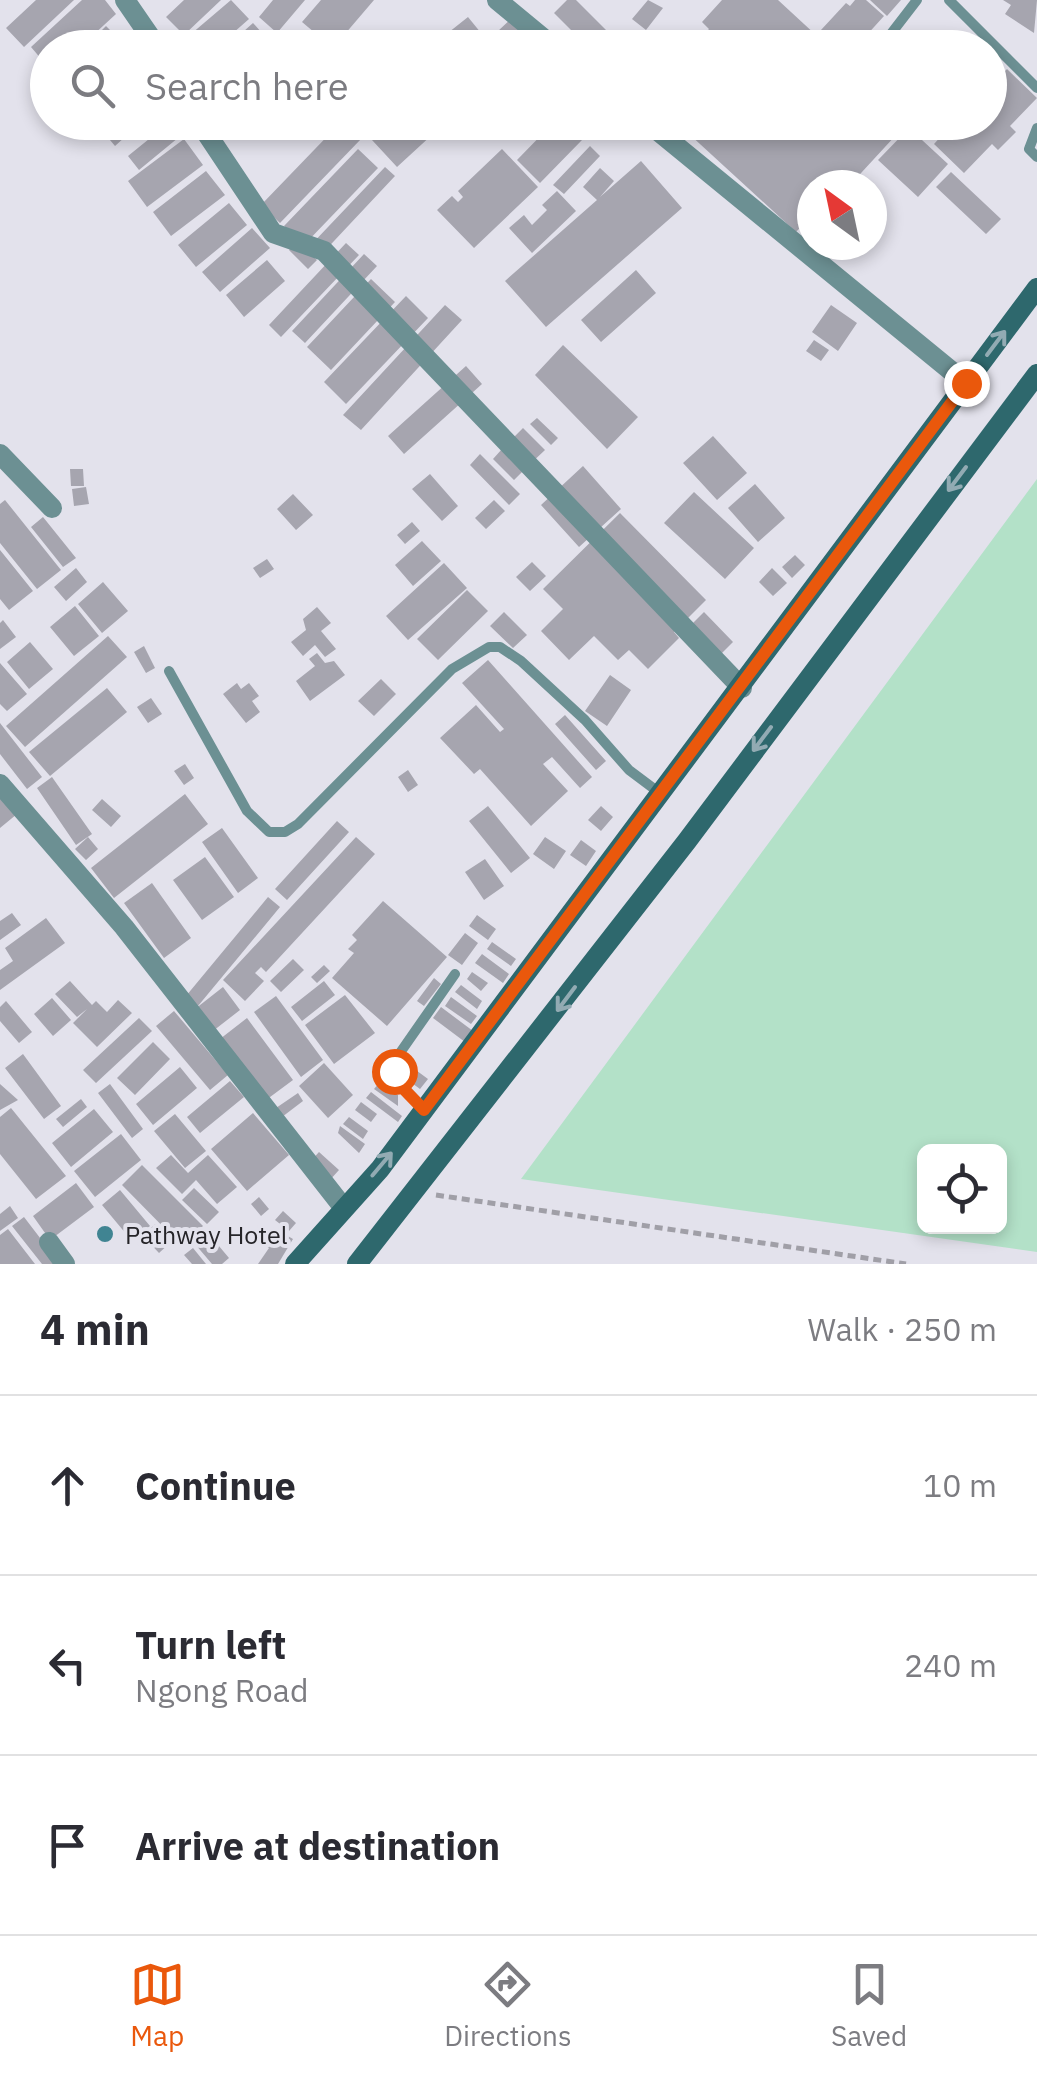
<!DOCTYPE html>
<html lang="en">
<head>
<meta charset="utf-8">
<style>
  body { margin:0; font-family:"IBM Plex Sans",sans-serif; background:#f7f7f7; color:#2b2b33 }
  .controls { position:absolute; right:30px; bottom:30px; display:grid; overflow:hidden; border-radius:15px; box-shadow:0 5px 15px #0003 }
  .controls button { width:90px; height:90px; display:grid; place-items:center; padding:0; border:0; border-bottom:2px solid #e1e1e2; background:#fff; color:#2b2b33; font:50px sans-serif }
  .compass { position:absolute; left:797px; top:170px; width:90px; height:90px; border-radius:50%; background:#fff; box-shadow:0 5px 15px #0003; rotate:327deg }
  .stop { position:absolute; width:30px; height:30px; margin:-22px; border:8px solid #ea580c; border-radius:50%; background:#fff }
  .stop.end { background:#ea580c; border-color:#fff; box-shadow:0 2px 10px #0008 }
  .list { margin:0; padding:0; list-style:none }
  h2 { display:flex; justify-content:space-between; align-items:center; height:130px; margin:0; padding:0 40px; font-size:42px }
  h2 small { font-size:32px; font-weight:400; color:#7c7c81 }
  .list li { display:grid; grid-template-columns:65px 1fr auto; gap:30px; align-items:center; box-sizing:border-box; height:180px; padding:0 40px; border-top:2px solid #e1e1e2 }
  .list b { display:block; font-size:38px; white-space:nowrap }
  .list p { margin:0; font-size:32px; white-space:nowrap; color:#7c7c81 }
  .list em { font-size:32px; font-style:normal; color:#7c7c81 }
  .icon { flex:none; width:55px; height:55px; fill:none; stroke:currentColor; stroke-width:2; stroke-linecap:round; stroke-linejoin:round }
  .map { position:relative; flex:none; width:1037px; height:1264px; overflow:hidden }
  .search { position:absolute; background:#fff; box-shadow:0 5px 15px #0003; left:30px; right:30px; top:30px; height:110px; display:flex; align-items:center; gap:25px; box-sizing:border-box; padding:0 35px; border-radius:55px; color:#7c7c81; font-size:38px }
  .sheet { height:670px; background:#fff }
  nav { display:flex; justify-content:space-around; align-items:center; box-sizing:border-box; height:140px; border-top:2px solid #e1e1e2; background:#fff; font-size:28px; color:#7c7c81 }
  nav a { display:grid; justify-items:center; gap:5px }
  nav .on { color:#ea580c }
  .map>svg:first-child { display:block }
  .green { fill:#b3e1c8; fill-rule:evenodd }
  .building { fill:#a6a5af }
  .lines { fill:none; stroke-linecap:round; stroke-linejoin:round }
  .path { stroke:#a09fa7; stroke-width:5; stroke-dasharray:8 5; stroke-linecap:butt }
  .lane { stroke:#6c9093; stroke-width:10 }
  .street { stroke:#6c9093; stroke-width:20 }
  .secondary { stroke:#2e686d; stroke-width:20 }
  .oneway { stroke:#92abb3 }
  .route { stroke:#ea580c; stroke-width:12 }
  .poi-dot { fill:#408492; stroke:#e3e2ec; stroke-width:4 }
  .labels { text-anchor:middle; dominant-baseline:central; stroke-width:8; stroke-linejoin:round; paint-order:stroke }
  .poi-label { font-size:25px; fill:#252428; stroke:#e3e2ec; text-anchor:start }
</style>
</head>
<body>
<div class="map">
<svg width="1037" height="1264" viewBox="0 0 1037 1264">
  <rect width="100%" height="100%" fill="#e3e2ec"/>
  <path class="green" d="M1037,479V1252L521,1179ZM924,1152H1000V1226H924Z"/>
  <path class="building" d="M36,0H74L24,47L6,28Z
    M82,0H105L116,14L79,48H48V67L31,47Z
    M184,0H221L184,35L166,17Z
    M231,0L249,19L216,48H191L184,40Z
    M273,0H305L277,33L259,17Z
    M321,0H374L333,48L302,22Z
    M567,0H576L624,48H589L554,13Z
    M648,0L663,8L646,30L632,19Z
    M722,0H778L830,48H692L709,29L702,22Z
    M855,0H866L884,16L855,48H840L821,30L846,3L850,6Z
    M870,0H901L887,16Z
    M1003,0H1037L1034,33L1005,14L1011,5Z
    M468,17L481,33L463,48H429Z
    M513,17L531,36L519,48H480Z
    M253,23L270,42L263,48H225Z
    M106,26L128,48H84Z
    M300,32L315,45L319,40L327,48H287Z
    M413,32L425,43L421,48H399Z
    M1007,69L1037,98L1010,126L1016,132L998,150L992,144L964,173L934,144L954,122H990V87Z
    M104,122H112L125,137L115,146L99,127Z
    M170,122L184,133L139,170L128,156Z
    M251,122H282L266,137Z
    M341,122L361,139L280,223L261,205Z
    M391,122H446L397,167L372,140Z
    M554,122H564L582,140L540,183L517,160Z
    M676,122H908L850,185H812V215L796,232Z
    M909,128L948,164L918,197L878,160Z
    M184,139L203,165L147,207L128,181Z
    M590,146L600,156L564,194L553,185Z
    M358,149L378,168L304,245L284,226Z
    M502,149L538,187L474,248L437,210L452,196L458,202L463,197L458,191Z
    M641,161L682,208L546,327L505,281L597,200L583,187L600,168L614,181L600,197Z
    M385,167L395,176L319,257L309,247Z
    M206,171L225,195L171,236L153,212Z
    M951,172L1001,219L986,234L936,187Z
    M557,191L576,211L532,253L509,228L524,215L532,225L547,210L542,205Z
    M229,203L247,225L196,267L178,245Z
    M252,228L270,248L220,292L202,272Z
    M297,241L317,260L308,269L289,250Z
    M346,243L359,255L281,337L269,325Z
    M364,254L377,266L305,343L292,331Z
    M267,260L285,281L244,317L226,295Z
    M636,270L656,293L601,342L581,320Z
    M371,279L395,302L331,370L307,347Z
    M406,296L428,318L346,404L324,382Z
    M445,305L462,320L361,430L343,415Z
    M831,305L857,323L838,351L812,332Z
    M814,340L829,350L821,361L806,351Z
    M563,345L638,417L607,449L535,375Z
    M466,366L482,384L404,454L388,436Z
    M537,418L558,438L551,445L530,424Z
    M523,428L545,450L527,467L505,446Z
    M713,436L747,473L717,500L683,463Z
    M502,449L523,471L514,480L493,459Z
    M480,454L520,494L509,505L470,465Z
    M583,466L621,509L579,547L541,505Z
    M70,469H83L84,486H71Z
    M430,474L458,506L442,521L412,489Z
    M755,484L785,518L758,542L728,508Z
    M86,487L89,504L74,506L72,489Z
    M694,492L754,548L725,579L664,523Z
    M293,494L313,515L296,530L277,509Z
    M5,500L61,570L37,589L0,543V504Z
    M494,500L505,511L486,529L475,518Z
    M620,513L706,600L674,632L679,638L648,669L629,650L618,660L594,636L569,660L541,631L563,609L543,589Z
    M43,517L76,558L63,567L31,527Z
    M412,522L420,531L405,544L397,535Z
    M422,541L441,561L413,586L395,565Z
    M0,550L33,591L9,610L0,599Z
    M795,555L805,565L792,578L782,567Z
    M267,559L274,569L260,578L253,568Z
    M532,562L546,576L530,591L516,577Z
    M444,563L467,588L408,640L386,616Z
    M76,568L87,582L66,601L54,587Z
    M772,568L787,583L773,596L759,582Z
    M103,582L128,611L102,633L78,604Z
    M467,590L488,611L438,660L417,639Z
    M75,606L99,636L74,656L50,627Z
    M317,607L331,623L321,631L336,649L325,657L315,645L303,656L291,642L306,630L303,619Z
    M504,612L527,635L513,648L490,626Z
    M704,612L733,642L717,658L688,628Z
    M3,620L16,637L0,649V623Z
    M108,636L127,657L25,747L6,726Z
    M30,642L53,669L29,689L7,662Z
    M144,646L155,668L146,673L134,652Z
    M317,653L325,663L334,661L345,675L310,701L296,681L315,666L309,659Z
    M488,660L592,777L580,788L552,757L543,764L568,791L531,826L480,769L474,774L440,738L476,705L500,732L504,729L462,683Z
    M0,663L27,694L7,711L0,704Z
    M610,675L631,690L607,726L585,711Z
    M381,679L396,694L374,716L358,701Z
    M237,683L241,689L249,683L259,696L252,701L260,712L246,723L223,694Z
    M107,688L127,712L50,776L29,752Z
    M151,698L162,714L148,723L137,707Z
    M565,715L606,761L596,770L555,724Z
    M0,723L42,777L27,789L0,754Z
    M185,764L194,778L184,785L174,771Z
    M408,770L418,785L408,792L398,777Z
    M52,777L92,834L76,845L37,788Z
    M0,794L17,814L0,828Z
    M185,794L208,824L114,898L91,868Z
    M102,799L121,816L111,827L92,810Z
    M488,806L530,858L511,873L469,821Z
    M601,806L613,817L601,831L588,820Z
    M337,821L349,832L287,900L275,889Z
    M222,828L258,878L238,893L202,842Z
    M88,837L98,849L86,860L75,849Z
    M356,837L375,854L266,972L261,967L255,973L264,981L245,1001L223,980Z
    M545,837L566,851L554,869L533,854Z
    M581,840L596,851L586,866L570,855Z
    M205,857L234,897L202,920L173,880Z
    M485,859L504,886L484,900L465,872Z
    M152,883L191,938L164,958L124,903Z
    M268,897L280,907L198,1006L186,996Z
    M383,901L447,957L387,1026L332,978L354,953L348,949L357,940L352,935Z
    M12,913L21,925L0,940V921Z
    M477,915L496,929L488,940L469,926Z
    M46,918L65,943L0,990V970L13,961L5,948Z
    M465,933L478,943L462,965L448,955Z
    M492,942L516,959L511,966L487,949Z
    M482,954L509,974L503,983L475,963Z
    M293,959L304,970L281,992L270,981Z
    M324,965L330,971L317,983L311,977Z
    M472,972L488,983L481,991L467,979Z
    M434,978L441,984L424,1006L417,1001Z
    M70,981L92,1005L96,1001L107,1012L118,1000L132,1013L97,1047L73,1023L87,1009L77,1017L55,994Z
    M324,981L335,995L302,1021L291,1007Z
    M461,985L482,1001L477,1009L455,992Z
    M223,987L240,1010L213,1031L195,1009Z
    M345,995L375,1033L334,1064L305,1025Z
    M276,996L323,1060L301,1077L254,1012Z
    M451,997L477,1016L471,1024L445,1006Z
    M52,998L71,1020L53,1036L34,1014Z
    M6,1001L32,1032L19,1043L0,1021V1007Z
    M441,1007L473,1031L465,1042L433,1018Z
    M174,1011L228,1075L210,1090L156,1026Z
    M139,1018L152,1031L96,1083L83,1070Z
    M247,1018L293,1080L266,1100L220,1039Z
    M153,1042L170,1059L135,1095L117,1078Z
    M23,1054L61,1106L44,1119L5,1068Z
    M324,1063L353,1095L328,1118L299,1086Z
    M409,1065L428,1079L420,1089L401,1075Z
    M180,1067L197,1088L153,1125L136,1104Z
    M230,1081L244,1097L200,1133L187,1117Z
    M380,1082L398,1095V1106L374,1089Z
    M0,1084L18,1100L0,1110Z
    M110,1084L143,1129L132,1138L98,1093Z
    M371,1092L402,1116L398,1122L366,1098Z
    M298,1093L303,1101L282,1117L276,1108Z
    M81,1099L87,1107L63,1127L56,1119Z
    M361,1102L377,1114L371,1122L355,1110Z
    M11,1108L66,1176L36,1199L0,1154V1117Z
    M94,1109L113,1132L71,1167L52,1143Z
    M253,1113L289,1155L247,1191L211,1149Z
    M175,1114L206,1151L185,1168L154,1131Z
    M349,1117L368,1131L363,1139L343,1124Z
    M340,1126L365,1144L359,1153L338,1133Z
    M121,1134L141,1160L95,1197L74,1171Z
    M319,1152L339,1170L329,1181L309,1163Z
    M171,1155L188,1173L208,1155L237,1187L217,1204L196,1180L182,1194L156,1168Z
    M142,1165L203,1226L182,1246L122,1185Z
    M76,1183L94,1207L50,1240L33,1216Z
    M194,1188L219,1212L207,1224L182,1200Z
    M120,1190L150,1226L132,1241L102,1205Z
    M259,1197L269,1209L261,1216L251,1204Z
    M10,1206L18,1218L0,1231V1214Z
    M283,1211L296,1223L289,1231L275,1220Z
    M24,1217L60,1264H42L12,1226Z
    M155,1224L171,1242L159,1253L143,1236Z
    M8,1229L35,1264H0V1235Z
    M264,1232L276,1240L281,1232L293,1239L278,1264H258L269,1248L258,1242Z
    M208,1233L229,1258L222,1264H212L195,1244Z
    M193,1248L206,1264H192L184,1255Z"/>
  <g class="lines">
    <path class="path" d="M436,1195L906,1264"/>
    <path class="lane" d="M949,0L1037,88
      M880,48L917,0
      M1037,128L1029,149L1037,157
      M169,671L247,811L269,832H285L298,824L452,669L489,647H500L521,661L585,720L629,770L661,794
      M424,1109L397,1081L395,1060L455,974"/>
    <path class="street" d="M125,0L158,48
      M497,0L555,48
      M199,122L273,233L324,251L742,688
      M647,122L966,383
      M0,454L52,508
      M0,784L124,927L343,1207
      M49,1242L65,1264"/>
    <path class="secondary" d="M295,1264L380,1169L1037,288
      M357,1264L687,841L1037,374"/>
  </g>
  <defs><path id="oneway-shaft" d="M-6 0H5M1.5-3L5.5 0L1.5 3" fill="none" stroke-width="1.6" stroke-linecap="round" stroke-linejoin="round" transform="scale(2.5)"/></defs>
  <g class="oneway">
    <use href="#oneway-shaft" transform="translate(996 343) rotate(-53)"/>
    <use href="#oneway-shaft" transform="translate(957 479) rotate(127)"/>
    <use href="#oneway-shaft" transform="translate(762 739) rotate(127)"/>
    <use href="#oneway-shaft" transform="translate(566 999) rotate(127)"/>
    <use href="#oneway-shaft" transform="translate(382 1164) rotate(-50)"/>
  </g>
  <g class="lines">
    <path class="route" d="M394,1071L396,1081L424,1110L966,383"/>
  </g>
  <circle class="poi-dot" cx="105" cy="1234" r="10"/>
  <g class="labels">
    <g class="poi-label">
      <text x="125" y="1234">Pathway Hotel</text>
    </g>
  </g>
</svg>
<div class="controls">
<button><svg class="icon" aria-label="locate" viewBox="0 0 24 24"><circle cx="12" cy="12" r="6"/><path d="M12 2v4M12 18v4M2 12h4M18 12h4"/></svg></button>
</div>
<svg class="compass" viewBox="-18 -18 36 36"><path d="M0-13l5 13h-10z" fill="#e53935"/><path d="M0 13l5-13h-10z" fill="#7c7c81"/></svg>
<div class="stop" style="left:394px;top:1071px"></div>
<div class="stop end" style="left:966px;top:383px"></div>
<div class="search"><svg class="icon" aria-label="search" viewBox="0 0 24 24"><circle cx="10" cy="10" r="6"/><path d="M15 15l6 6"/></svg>Search here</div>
</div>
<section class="sheet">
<h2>4 min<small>Walk · 250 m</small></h2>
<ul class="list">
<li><svg class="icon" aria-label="ahead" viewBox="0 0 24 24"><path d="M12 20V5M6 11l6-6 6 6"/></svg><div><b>Continue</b></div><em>10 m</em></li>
<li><svg class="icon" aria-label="left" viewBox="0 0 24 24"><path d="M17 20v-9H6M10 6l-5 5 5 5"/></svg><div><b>Turn left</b><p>Ngong Road</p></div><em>240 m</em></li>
<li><svg class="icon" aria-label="arrive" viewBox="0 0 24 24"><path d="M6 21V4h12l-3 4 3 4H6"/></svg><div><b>Arrive at destination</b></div></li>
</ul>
</section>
<nav>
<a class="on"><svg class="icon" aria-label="map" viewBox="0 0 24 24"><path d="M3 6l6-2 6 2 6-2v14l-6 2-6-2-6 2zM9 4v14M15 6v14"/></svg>Map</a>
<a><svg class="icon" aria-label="directions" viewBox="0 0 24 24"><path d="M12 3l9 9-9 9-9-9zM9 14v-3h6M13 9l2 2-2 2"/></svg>Directions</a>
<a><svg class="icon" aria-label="saved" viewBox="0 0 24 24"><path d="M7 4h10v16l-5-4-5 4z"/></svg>Saved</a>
</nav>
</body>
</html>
